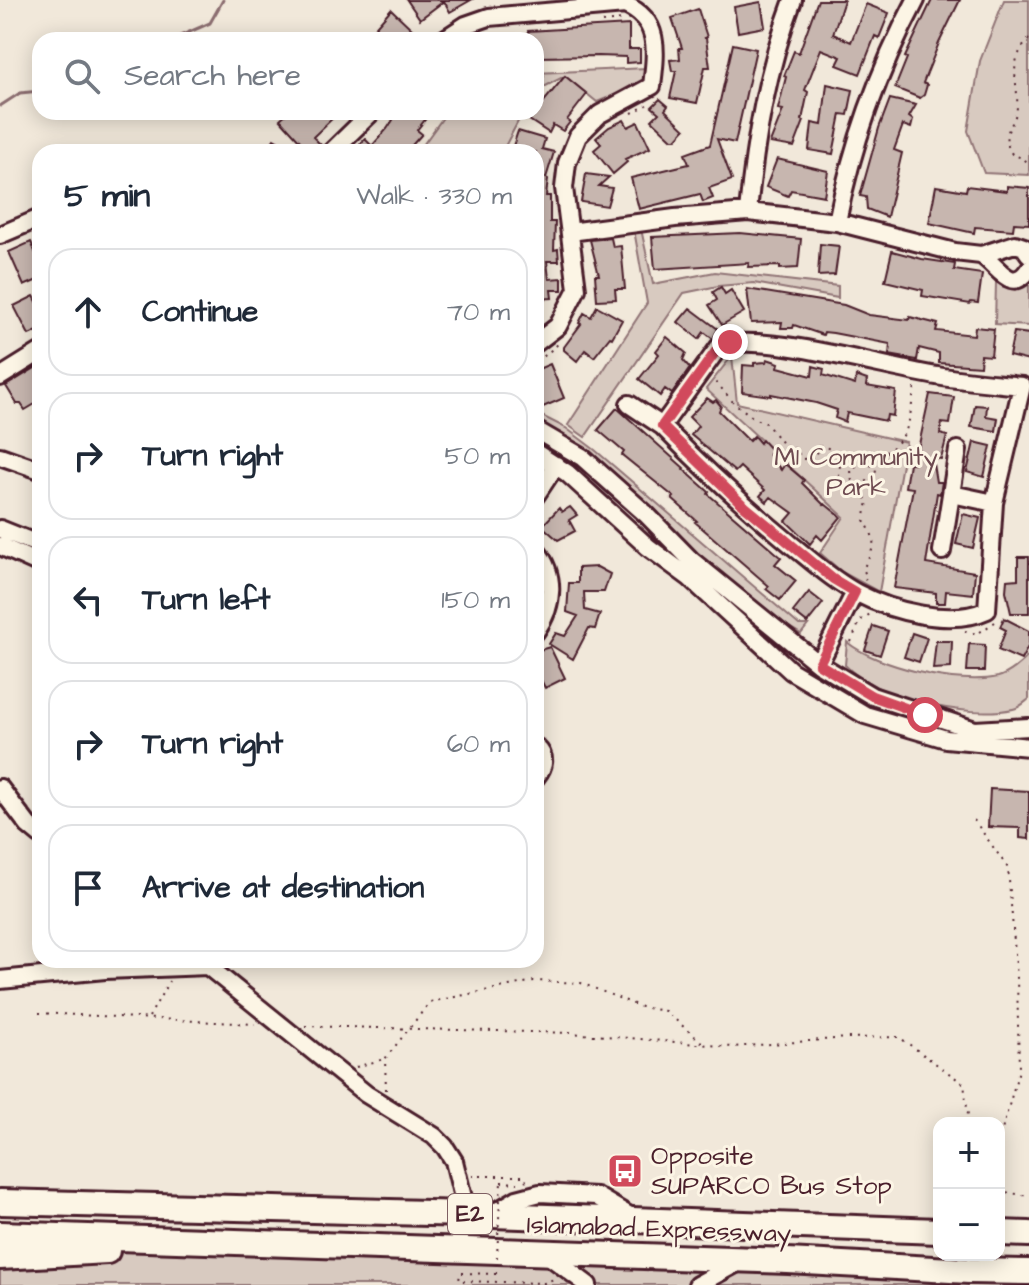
<!DOCTYPE html>
<html lang="en">
<head>
<meta charset="utf-8">
<style>
  body { margin:0; font-family:"Architects Daughter",sans-serif; background:#f6f6f7; color:#1f2937 }
  .controls { position:absolute; right:24px; bottom:24px; display:grid; overflow:hidden; border-radius:16px; box-shadow:0 4px 20px #0003 }
  .controls button { width:72px; height:72px; display:grid; place-items:center; padding:0; border:0; border-bottom:2px solid #e0e1e3; background:#fff; color:#1f2937; font:40px sans-serif }
  .stop { position:absolute; width:24px; height:24px; margin:-18px; border:6px solid #d1495b; border-radius:50%; background:#fff }
  .stop.end { background:#d1495b; border-color:#fff; box-shadow:0 2px 8px #0008 }
  .list { margin:0; padding:0; list-style:none }
  h2 { display:flex; justify-content:space-between; align-items:center; height:104px; margin:0; padding:0 32px; font-size:34px }
  h2 small { font-size:26px; font-weight:400; color:#747a83 }
  .list li { display:grid; grid-template-columns:52px 1fr auto; gap:24px; align-items:center; box-sizing:border-box; height:128px; margin:0 16px 16px; padding:0 16px; border:2px solid #e0e1e3; border-radius:24px }
  .list b { display:block; font-size:30px; white-space:nowrap }
  .list em { font-size:26px; font-style:normal; color:#747a83 }
  .icon { flex:none; width:44px; height:44px; fill:none; stroke:currentColor; stroke-width:2; stroke-linecap:round; stroke-linejoin:round }
  .map { position:relative; flex:none; width:1029px; height:1285px; overflow:hidden }
  .search { position:absolute; background:#fff; box-shadow:0 4px 20px #0003; left:32px; top:32px; width:512px; height:88px; display:flex; align-items:center; gap:20px; box-sizing:border-box; padding:0 28px; border-radius:24px; color:#747a83; font-size:30px }
  .panel { position:absolute; background:#fff; box-shadow:0 4px 20px #0003; left:32px; top:144px; width:512px; height:824px; border-radius:24px }
  .map>svg:first-child { display:block }
  .green { fill:#d8cac0; stroke:#917476; stroke-width:2 }
  .lines { fill:none; stroke-linecap:round; stroke-linejoin:round }
  .stream { stroke:#8b6d6f; stroke-width:3 }
  .building { fill:#c7b6af; stroke:#4a1f2b; stroke-width:2 }
  .minor-casing { stroke:#4a1f2b; stroke-width:22 }
  .highway-casing { stroke:#4a1f2b; stroke-width:30 }
  .path { stroke:#4a1f2b; stroke-width:2; stroke-dasharray:2 6; stroke-linecap:butt }
  .minor { stroke:#fcf5e5; stroke-width:16 }
  .highway { stroke:#fcf5e5; stroke-width:24 }
  .path-bridge { stroke:#4a1f2b; stroke-width:2; stroke-dasharray:2 6; stroke-linecap:butt }
  .route { stroke:#d1495b; stroke-width:10 }
  .labels { text-anchor:middle; dominant-baseline:central; stroke-width:6; stroke-linejoin:round; paint-order:stroke }
  .shield { fill:#fcf5e5; stroke:#7f5f63; stroke-width:2 }
  .shield-label { font-size:24px; font-weight:bold; fill:#4a1f2b }
  .park-label { font-size:26px; fill:#6e4a50; stroke:#fcf5e5 }
  .poi-label { font-size:26px; fill:#4a1f2b; stroke:#fcf5e5; text-anchor:start }
  .street-label { font-size:26px; fill:#4a1f2b; stroke:#fcf5e5 }
</style>
</head>
<body>
<div class="map">
<svg width="1029" height="1285" viewBox="0 0 1029 1285">
  <rect width="100%" height="100%" fill="#f1e8da"/>
  <filter id="ink" filterUnits="userSpaceOnUse"><feTurbulence type="fractalNoise" baseFrequency=".0125" numOctaves="2"/><feDisplacementMap in="SourceGraphic" scale="16" xChannelSelector="R" yChannelSelector="G"/><feConvolveMatrix kernelMatrix="1 2 1 2 8 2 1 2 1" color-interpolation-filters="sRGB"/></filter>
  <g filter="url(#ink)">
    <path class="green" d="M1004,0H1029V175L984,173L968,131L980,61Z
      M647,68L642,84L597,102L565,76L536,91V73Z
      M447,112H523L502,152H418Z
      M641,229L653,284L715,272L838,286V298L754,283L718,286L684,293L585,437L568,425L647,303L634,230Z
      M996,282L1029,285V326L995,324Z
      M732,356L737,403L906,442L879,592L842,572L820,553L844,517L706,389Z
      M536,413L566,428L595,450L799,625H808L801,634L761,610L588,456L536,421Z
      M847,642C877,667 959,686 998,677C1009,674 1022,663 1029,655V699C1024,703 1019,708 1013,709C968,719 877,699 845,665Z
      M0,1247L960,1271V1285H0Z"/>
    <g class="lines">
      <path class="stream" d="M171,40L210,23L223,0
        M0,106L20,93L40,91"/>
    </g>
    <path class="building" d="M407,0H471L450,12L444,1L420,19Z
      M818,0H844L833,34L851,42L866,4L889,13L879,38L875,36L860,74L837,65L841,57L821,49L805,90L808,92L802,120L804,121L794,147L770,143L783,110L778,109L786,77L784,76L794,51L799,53Z
      M932,0H960L939,43L923,83L927,85L924,95L920,98L895,88L907,58L905,57Z
      M761,2L765,27L738,32L734,7Z
      M391,9L413,30L404,40H364Z
      M698,9L707,37L704,38H706L710,67H705L697,103L670,98L676,71H672L670,60L680,59L679,48H682L672,18Z
      M629,25V49H640V62L626,63V57L599,56L536,57V40H529L528,31Z
      M733,44L756,49L735,143L717,139L732,180L709,188L713,198L703,202L700,194L639,209L631,178L689,164L685,154L710,145Z
      M565,76L587,94L567,120L570,122L563,131L553,125L549,133L517,112H536V100L542,104Z
      M827,84L853,90L848,115L841,114L833,154L809,150L812,123L822,125Z
      M660,99L668,106L665,110L685,129L676,139H672L652,120L659,113L652,107Z
      M890,99L916,105L909,117L913,120L911,128L903,125L894,150L902,153L887,217L867,209L866,197L860,196L879,128Z
      M288,112H339L313,137L321,145L313,152H310L280,119Z
      M384,112H431L417,130L422,134L406,152H353L365,139L372,146L387,129L393,120Z
      M624,120L628,127L638,122L650,148L625,159L627,162L613,174L594,150L601,144L596,138L609,127Z
      M518,131L545,139L542,149L554,152L546,178L548,179L546,196H550V222H555L554,250L558,249L559,261H547L549,279L562,278V290H551L552,298L536,299V152H511Z
      M274,139L297,152H266Z
      M777,159L828,171L824,196L791,190L788,196L766,187Z
      M586,174L609,177L599,186L612,188L607,206L581,202Z
      M936,186L966,191L967,186L1007,191V186L1029,188V224L1014,223L1013,230L975,227L974,233L929,223Z
      M740,233L801,239L798,268L780,269V266L748,267L749,263L655,269L652,237Z
      M611,238L613,247L621,246L625,289H615L616,299L597,300L595,275H599L590,240Z
      M31,242L40,263V279L24,286L9,252Z
      M820,244L839,246L835,275L818,276Z
      M892,251L922,259L955,264L954,270L982,274L978,303L971,302L970,304L922,296L923,290L885,281Z
      M721,287L725,294L731,290L744,312L722,325L709,305L717,300L713,292Z
      M747,289L844,305L869,315L909,320L910,317L938,324L936,331L974,335L975,327L994,329L991,356L981,355L980,366L939,363V353L919,348L917,360L889,355L890,344L833,333L824,332L823,335L794,325L793,328H781L782,322L751,323Z
      M34,296L40,307V330L29,335L14,306Z
      M597,306L622,320L612,338L610,337L594,357L585,350L577,361L564,350V347L581,324L579,323L584,313L591,317Z
      M690,308L718,329L713,339L704,332L699,339L678,322Z
      M1014,332L1029,334V361L1009,356Z
      M667,337L686,353L683,360L690,368L672,394L665,389L660,396L639,379L659,354L656,351Z
      M767,359L779,363L778,367L812,376L813,366L824,369L823,375L855,385L856,376L867,380L866,386L896,391L893,416L887,415L886,421L847,413L845,422L835,418L837,410L816,403L771,394V396L742,392L743,365L754,366V363L766,362Z
      M550,364L564,398L536,410V370Z
      M40,365V401L25,410L21,404H17L6,386Z
      M930,394L954,397L950,424L942,423L940,434L947,436L941,459L932,458L936,482H942L940,494L937,493L926,564L975,572L973,594L946,591L945,603H936V593L894,588L913,488L905,487L909,463H915Z
      M707,398L713,402L716,400L721,406L719,411L749,441L754,436L760,443L762,440L772,451L769,454L781,470L785,464L804,480L802,483L824,505L825,504L841,517L822,540L817,535L810,544L786,521L793,513L771,497L767,502L760,496L765,490L740,467L735,472L691,435L698,426L689,417Z
      M975,405L987,406L986,416L998,418L996,431L971,427Z
      M617,408L684,468L683,469L709,492L708,494L781,557L775,564L796,581L780,600L766,589L769,586L695,522L697,521L672,499L674,497L622,455L624,452L598,430Z
      M974,442L991,446L984,477L967,472Z
      M570,507L577,515L569,520L575,531L558,540L542,526L559,508L562,512Z
      M963,514L980,518L973,548L956,544Z
      M1018,557H1029V613H1011L1006,591L1007,580L1018,579Z
      M597,567L610,574L604,592H584L585,610L600,614L595,629L589,628L573,659L549,644L556,633L565,636L578,616L567,612L569,583H578V568Z
      M809,592L823,603L807,623L793,612Z
      M1004,618L1029,631V645L1021,660L998,650L1006,630L1000,627Z
      M873,626L888,631L880,655L865,650Z
      M912,633L927,638L919,662L904,657Z
      M936,641H952L951,668L933,669Z
      M969,644L985,645L984,671H967Z
      M550,647L565,678L545,688L536,670V651Z
      M990,789L1029,791V839L1020,838V828L988,827Z"/>
    <g class="lines">
      <defs>
        <path id="minor" d="M443,40L466,25L489,17L625,5C661,20 656,52 652,86L600,114L578,136L567,163L564,188L577,289L558,326L536,343
          M331,152L372,112
          M748,212C755,139 767,69 793,0
          M837,222C852,144 879,70 916,0
          M570,232L675,218L748,212L837,222L955,252L981,255L1015,244L1024,247L1029,254
          M0,235L40,218
          M981,255C997,264 1011,296 1029,269
          M0,377L40,352
          M629,404L662,426
          M536,430L582,457L646,514L691,560L819,664L872,696L975,730L1029,727
          M536,453L567,473L648,547L690,578L791,671L865,715L946,739L1029,747
          M0,456L40,470
          M952,494L994,503L1022,386C994,383 965,381 937,376C890,369 756,330 719,347L662,426C704,469 747,508 793,546C813,562 834,581 857,593C891,611 951,627 987,610L994,503
          M536,495L556,465
          M0,529L40,545
          M0,546L40,564
          M536,550C556,575 554,605 536,631
          M942,551L958,450
          M819,664L855,592
          M536,747C547,757 544,767 536,777
          M0,788L28,825L40,835
          M200,960L366,1094L434,1136L445,1147L454,1161L467,1214
          M0,980L105,970L208,966
          M492,1214L517,1199L540,1193L596,1196L633,1218
          M545,1253L588,1285
          M697,1285L739,1262"/>
        <path id="highway" d="M0,1202L467,1214L939,1231
          M999,1233L1029,1234
          M0,1234L788,1261L969,1271L1029,1272
          M0,1257L107,1251"/>
      </defs>
      <use href="#minor" class="minor-casing"/>
      <use href="#highway" class="highway-casing"/>
      <path class="path" d="M602,22L623,20
        M1029,39C1006,65 1019,80 1017,107C1015,129 998,131 1012,154L1024,159L1029,164
        M536,81L549,73
        M632,113L647,105
        M490,117L501,112
        M536,358L543,357L558,344
        M716,382L733,402L755,419L766,423L784,446L796,449L802,459L814,458L819,446L832,449L840,465L839,477L845,489L862,492L868,502L864,520C878,542 875,546 863,569L867,577L865,580
        M863,461L851,470L852,483L860,484L862,492L865,482L875,478L876,468L863,461L864,454L875,449L886,452C912,436 909,415 915,387
        M965,631L977,634L995,622
        M851,642L860,621L870,614
        M974,820L1008,868L1017,978L1019,1070L999,1141
        M39,1013L255,1024
        M149,1017L169,981
        M305,1026L571,1033L732,1047L847,1038L899,1037L964,1084L969,1123
        M356,1067L384,1059
        M386,1090L385,1059L430,1002L534,981L581,983L641,1007L665,1011L704,1044
        M472,1176H524L526,1180L524,1184
        M501,1182L518,1183
        M999,1191L1029,1196
        M496,1274L460,1273L459,1281L544,1283L556,1278"/>
      <use href="#minor" class="minor"/>
      <use href="#highway" class="highway"/>
      <path class="path-bridge" d="M496,1274L501,1182"/>
    </g>
  </g>
  <g class="lines" filter="url(#ink)">
    <path class="route" d="M730,342L719,347L662,426L742,504L833,579L855,592L819,664L872,696L925,715"/>
  </g>
  <defs>
    <symbol id="bus-square" viewBox="-11 -11 22 22"><rect x="-9" y="-9" width="18" height="18" rx="4" fill="#d1495b" stroke="#fcf5e5"/><path d="M-5-6H5V4H4V6H2V4H-2V6H-4V4H-5ZM-3.5-4V0h7V-4ZM-3.5 1.2v1.5H-2V1.2ZM2 1.2v1.5H3.5V1.2Z" fill="#fff"/></symbol>
  </defs>
  <g fill-rule="evenodd">
    <use href="#bus-square" x="605" y="1151" width="40" height="40"/>
  </g>
  <g class="labels">
    <rect class="shield" x="448" y="1194" width="44" height="40" rx="6"/>
    <g class="shield-label">
      <text x="470" y="1214">E2</text>
    </g>
    <g class="park-label">
      <text x="856" y="457">M1 Community<tspan x="856" dy="30">Park</tspan></text>
    </g>
    <g class="poi-label">
      <text x="651" y="1156">Opposite<tspan x="651" dy="30">SUPARCO Bus Stop</tspan></text>
    </g>
    <g class="street-label">
      <text transform="translate(659 1229) rotate(2)">Islamabad Expressway</text>
    </g>
  </g>
</svg>
<div class="controls">
<button>+</button>
<button>−</button>
</div>
<div class="stop" style="left:925px;top:715px"></div>
<div class="stop end" style="left:730px;top:342px"></div>
<div class="search"><svg class="icon" aria-label="search" viewBox="0 0 24 24"><circle cx="10" cy="10" r="6"/><path d="M15 15l6 6"/></svg>Search here</div>
<section class="panel">
<h2>5 min<small>Walk · 330 m</small></h2>
<ul class="list">
<li><svg class="icon" aria-label="ahead" viewBox="0 0 24 24"><path d="M12 20V5M6 11l6-6 6 6"/></svg><div><b>Continue</b></div><em>70 m</em></li>
<li><svg class="icon" aria-label="right" viewBox="0 0 24 24"><path d="M7 20v-9h11M14 6l5 5-5 5"/></svg><div><b>Turn right</b></div><em>50 m</em></li>
<li><svg class="icon" aria-label="left" viewBox="0 0 24 24"><path d="M17 20v-9H6M10 6l-5 5 5 5"/></svg><div><b>Turn left</b></div><em>150 m</em></li>
<li><svg class="icon" aria-label="right" viewBox="0 0 24 24"><path d="M7 20v-9h11M14 6l5 5-5 5"/></svg><div><b>Turn right</b></div><em>60 m</em></li>
<li><svg class="icon" aria-label="arrive" viewBox="0 0 24 24"><path d="M6 21V4h12l-3 4 3 4H6"/></svg><div><b>Arrive at destination</b></div></li>
</ul>
</section>
</div>
</body>
</html>
